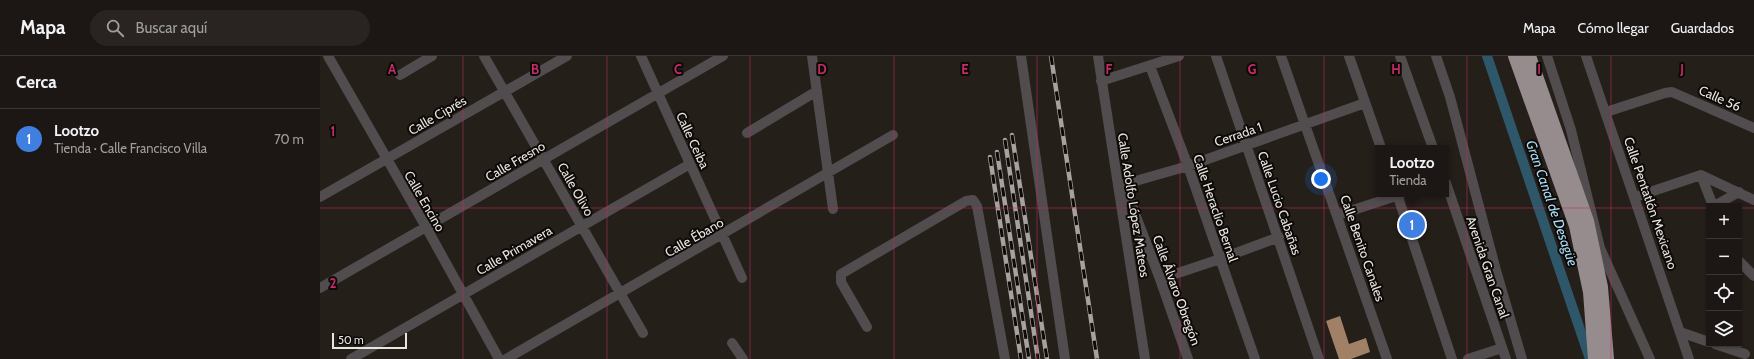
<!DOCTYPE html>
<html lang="es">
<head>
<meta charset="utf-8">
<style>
  body { margin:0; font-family:Cabin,sans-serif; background:#292422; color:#f1f3f6 }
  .controls { position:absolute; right:12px; bottom:12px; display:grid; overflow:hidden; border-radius:0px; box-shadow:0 1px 3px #0004 }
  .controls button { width:36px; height:36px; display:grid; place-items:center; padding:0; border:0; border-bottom:1px solid #3a3634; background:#1c1714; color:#f1f3f6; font:20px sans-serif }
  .scale { position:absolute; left:12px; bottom:10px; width:75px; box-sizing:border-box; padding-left:4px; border:2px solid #e9e5e1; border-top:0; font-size:11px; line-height:14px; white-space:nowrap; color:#e9e5e1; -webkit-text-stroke:3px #0c0907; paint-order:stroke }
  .you { position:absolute; left:1001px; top:123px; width:14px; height:14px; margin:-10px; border:3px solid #fff; border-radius:50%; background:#1a73e8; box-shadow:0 0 0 6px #1a73e833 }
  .badge { display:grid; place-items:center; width:26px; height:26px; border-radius:50%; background:#d93025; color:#fff; font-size:13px; font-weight:700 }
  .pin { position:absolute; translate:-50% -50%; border:2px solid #fff; box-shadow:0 1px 4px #0006 }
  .popup { position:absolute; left:1055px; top:89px; width:74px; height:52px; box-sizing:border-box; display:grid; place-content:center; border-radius:0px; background:#1c1714; filter:drop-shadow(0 1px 3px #0005); font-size:13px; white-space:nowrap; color:#a09fa0 }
  .popup b { font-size:15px; color:#f1f3f6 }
  .popup::after { content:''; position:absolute; left:50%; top:100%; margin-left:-8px; border:8px solid transparent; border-top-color:#1c1714 }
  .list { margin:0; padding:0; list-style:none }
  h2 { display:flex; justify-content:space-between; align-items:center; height:52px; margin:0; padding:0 16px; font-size:17px }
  h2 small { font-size:13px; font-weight:400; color:#a09fa0 }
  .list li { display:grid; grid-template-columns:26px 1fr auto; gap:12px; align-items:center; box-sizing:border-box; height:60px; padding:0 16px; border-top:1px solid #3a3634 }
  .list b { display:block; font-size:15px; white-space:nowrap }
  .list p { margin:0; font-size:13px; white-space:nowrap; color:#a09fa0 }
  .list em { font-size:13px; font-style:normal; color:#a09fa0 }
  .icon { flex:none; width:22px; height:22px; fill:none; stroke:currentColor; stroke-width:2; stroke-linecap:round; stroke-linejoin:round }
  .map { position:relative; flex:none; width:1434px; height:303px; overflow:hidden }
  header { display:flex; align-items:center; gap:24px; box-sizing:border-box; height:56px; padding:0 20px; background:#1c1714; border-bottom:1px solid #3a3634 }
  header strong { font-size:19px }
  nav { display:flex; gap:22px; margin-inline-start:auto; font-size:14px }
  .search { width:280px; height:36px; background:#292422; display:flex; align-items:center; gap:10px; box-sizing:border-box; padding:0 14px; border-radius:22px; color:#a09fa0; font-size:15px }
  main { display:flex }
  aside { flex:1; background:#1c1714 }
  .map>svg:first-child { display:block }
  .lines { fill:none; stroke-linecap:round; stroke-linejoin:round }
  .canal { stroke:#2f576a; stroke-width:10 }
  .building { fill:#a18166 }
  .minor { stroke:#514d4e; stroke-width:10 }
  .highway { stroke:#968c8e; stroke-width:14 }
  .rail-casing { stroke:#a7a29e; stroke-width:4.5 }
  .rail { stroke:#0c0907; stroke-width:3; stroke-dasharray:9; stroke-linecap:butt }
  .grid { fill:none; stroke:#c62c68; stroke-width:1; stroke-opacity:0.55 }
  .labels { text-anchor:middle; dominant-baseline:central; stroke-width:4; stroke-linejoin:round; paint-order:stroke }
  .street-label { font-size:13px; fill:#e9e5e1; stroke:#0c0907 }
  .water-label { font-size:14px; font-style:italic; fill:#a8dffa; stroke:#0c0907 }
  .grid-label { font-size:13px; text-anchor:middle; font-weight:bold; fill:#c62c68; stroke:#0c0907; stroke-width:4; stroke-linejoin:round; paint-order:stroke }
</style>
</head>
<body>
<header>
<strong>Mapa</strong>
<div class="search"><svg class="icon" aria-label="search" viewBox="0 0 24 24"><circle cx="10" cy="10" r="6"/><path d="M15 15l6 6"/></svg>Buscar aquí</div>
<nav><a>Mapa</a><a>Cómo llegar</a><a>Guardados</a></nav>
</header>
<main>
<aside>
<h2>Cerca<small></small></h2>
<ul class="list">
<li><span class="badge" style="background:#3f7fe0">1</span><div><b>Lootzo</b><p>Tienda · Calle Francisco Villa</p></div><em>70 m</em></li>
</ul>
</aside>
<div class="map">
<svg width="1434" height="303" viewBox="0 0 1434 303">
  <rect width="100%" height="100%" fill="#251f1a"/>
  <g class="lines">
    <path class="canal" d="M1167,0L1270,303"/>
  </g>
  <path class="building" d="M1020,260L1029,288L1046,282L1050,296L1031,303H1019L1006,265Z"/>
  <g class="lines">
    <path class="minor" d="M8,0L106,171L179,303
      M164,0L323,277
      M321,0L422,222
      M492,0L513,153
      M701,0L745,303
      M778,0L825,303
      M896,0L999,303
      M961,0L1067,303
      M1029,0L1061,92
      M1080,0L1113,92
      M1116,0L1130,41L1177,218L1202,303
      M1227,0L1251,74L1280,192L1330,303
      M1266,0L1369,303
      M830,10L868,110L935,303
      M80,19L112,0
      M781,25L859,0
      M1286,56L1345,37L1352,36L1434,72
      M427,77L497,35
      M1381,119L1393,150
      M1126,127L1186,303
      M804,129L840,223L868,303
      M798,130L868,110L1045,47
      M1077,138L1132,303
      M0,141L247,0
      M1315,141L1381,119L1434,144
      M1394,150L1419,136
      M1018,159L1082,138
      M1419,205L1434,220
      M840,223L900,203L959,181
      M0,232L403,0
      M547,271L521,226V218L646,145L653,144L657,150L685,303
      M1360,276L1389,286
      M412,287L423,303
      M1395,288L1425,298
      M31,303L370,108
      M186,303L573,79
      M1148,303L1182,292"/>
    <path class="highway" d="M1195,0L1256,170L1270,236L1275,303
      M1209,0L1267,165L1281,231L1287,303"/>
    <defs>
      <path id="rail" d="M731,0L777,303
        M692,79L727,303
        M685,84L718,303
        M677,96L709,303
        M670,101L701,303"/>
    </defs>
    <use href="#rail" class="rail-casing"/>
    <use href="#rail" class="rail"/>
  </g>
  <path class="grid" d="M143,0V303M287,0V303M430,0V303M574,0V303M717,0V303M860,0V303M1004,0V303M1147,0V303M1291,0V303M0,152H1389M1419,152H1434"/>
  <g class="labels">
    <g class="street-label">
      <text transform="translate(1400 42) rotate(24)">Calle 56</text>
      <text transform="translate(117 59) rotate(-30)">Calle Ciprés</text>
      <text transform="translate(918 78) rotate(-19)">Cerrada 1</text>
      <text transform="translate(373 84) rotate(65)">Calle Ceiba</text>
      <text transform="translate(195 105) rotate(-30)">Calle Fresno</text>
      <text transform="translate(256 133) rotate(60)">Calle Olivo</text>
      <text transform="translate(105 145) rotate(60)">Calle Encino</text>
      <text transform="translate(960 147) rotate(71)">Calle Lucio Cabañas</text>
      <text transform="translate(1331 147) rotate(71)">Calle Pentatlón Mexicano</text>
      <text transform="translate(814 149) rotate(81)">Calle Adolfo López Mateos</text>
      <text transform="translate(896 152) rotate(71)">Calle Heraclio Bernal</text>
      <text transform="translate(374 181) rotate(-30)">Calle Ébano</text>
      <text transform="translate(1043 192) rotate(71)">Calle Benito Canales</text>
      <text transform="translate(194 194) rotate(-30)">Calle Primavera</text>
      <text transform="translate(1168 211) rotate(71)">Avenida Gran Canal</text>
      <text transform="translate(857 234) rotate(70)">Calle Álvaro Obregón</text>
    </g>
    <g class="water-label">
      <text transform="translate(1232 147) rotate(71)">Gran Canal de Desagüe</text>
    </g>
  </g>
  <g class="grid-label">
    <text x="72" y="18">A</text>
    <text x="215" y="18">B</text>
    <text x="358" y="18">C</text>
    <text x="502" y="18">D</text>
    <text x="645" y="18">E</text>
    <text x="789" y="18">F</text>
    <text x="932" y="18">G</text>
    <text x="1076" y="18">H</text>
    <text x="1219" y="18">I</text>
    <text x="1362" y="18">J</text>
    <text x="13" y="80">1</text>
    <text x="13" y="232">2</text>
  </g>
</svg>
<div class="controls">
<button>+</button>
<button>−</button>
<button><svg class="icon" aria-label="locate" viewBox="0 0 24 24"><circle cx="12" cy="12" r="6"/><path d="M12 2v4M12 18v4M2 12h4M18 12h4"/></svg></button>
<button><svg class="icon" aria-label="layers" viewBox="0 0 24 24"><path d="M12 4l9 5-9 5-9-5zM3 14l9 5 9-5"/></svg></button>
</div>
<div class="scale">50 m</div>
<div class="you"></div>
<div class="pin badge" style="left:1092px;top:169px;background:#3f7fe0">1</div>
<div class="popup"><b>Lootzo</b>Tienda</div>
</div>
</main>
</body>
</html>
